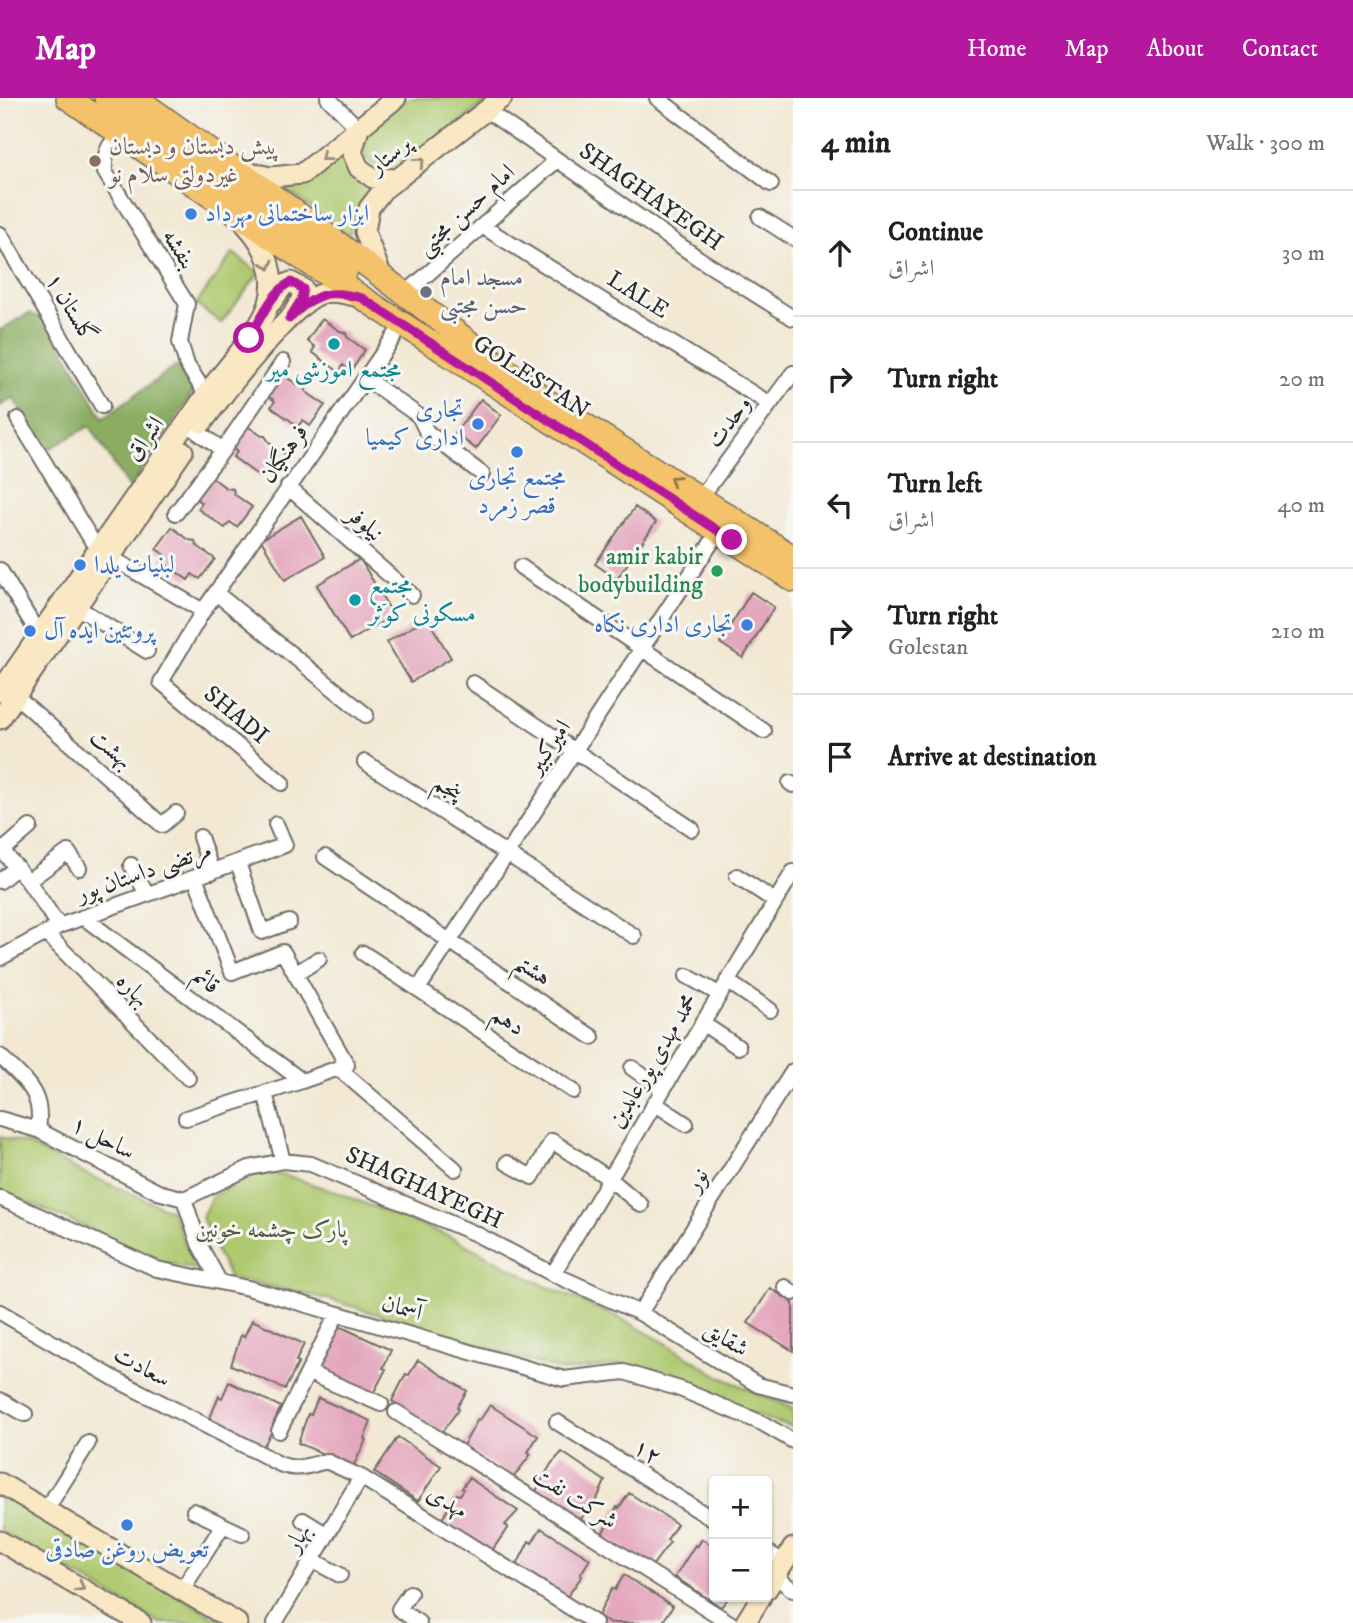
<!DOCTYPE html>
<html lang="en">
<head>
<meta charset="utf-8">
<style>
  body { margin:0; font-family:"IM FELL DW Pica",Amiri,serif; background:#f2f2f2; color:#202124 }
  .controls { position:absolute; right:21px; bottom:21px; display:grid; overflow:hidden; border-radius:7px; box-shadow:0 2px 5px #0004 }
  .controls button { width:63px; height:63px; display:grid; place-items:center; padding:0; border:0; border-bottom:2px solid #e0e0e0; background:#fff; color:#202124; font:35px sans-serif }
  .stop { position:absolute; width:21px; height:21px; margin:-16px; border:5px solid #b5179e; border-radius:50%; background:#fff }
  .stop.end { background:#b5179e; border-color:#fff; box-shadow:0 2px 7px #0008 }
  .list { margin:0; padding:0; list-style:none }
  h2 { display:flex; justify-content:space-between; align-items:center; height:91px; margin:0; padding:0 28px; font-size:30px }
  h2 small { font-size:23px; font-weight:400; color:#757577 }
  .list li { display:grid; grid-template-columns:46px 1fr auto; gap:21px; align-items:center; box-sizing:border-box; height:126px; padding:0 28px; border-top:2px solid #e0e0e0 }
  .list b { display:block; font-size:26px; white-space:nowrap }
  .list p { margin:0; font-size:23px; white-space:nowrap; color:#757577 }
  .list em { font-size:23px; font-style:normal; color:#757577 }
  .icon { flex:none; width:38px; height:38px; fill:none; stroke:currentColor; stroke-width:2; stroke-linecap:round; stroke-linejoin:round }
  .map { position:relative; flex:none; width:793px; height:1525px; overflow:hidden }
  header { display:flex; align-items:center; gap:42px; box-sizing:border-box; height:98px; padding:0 35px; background:#b5179e; color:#fff }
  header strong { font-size:33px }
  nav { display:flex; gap:38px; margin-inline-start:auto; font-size:24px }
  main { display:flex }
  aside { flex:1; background:#fff }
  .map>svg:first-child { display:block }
  .green { fill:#afc96f; stroke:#6d7a4d; stroke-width:2 }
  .forest { fill:#8bad62; stroke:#5b6c46; stroke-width:2 }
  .building { fill:#e4a7bd }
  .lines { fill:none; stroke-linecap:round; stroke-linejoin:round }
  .street-casing { stroke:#716d66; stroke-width:18 }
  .secondary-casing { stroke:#716d66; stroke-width:23 }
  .primary-casing { stroke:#716d66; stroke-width:26 }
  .street { stroke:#fff; stroke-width:14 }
  .secondary { stroke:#fae7c3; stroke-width:19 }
  .primary { stroke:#f3c26a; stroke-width:23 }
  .oneway { stroke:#928977 }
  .oneway2 { stroke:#8f764a }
  .route { stroke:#b5179e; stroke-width:9 }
  .education-dot { fill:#8d6e63; stroke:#f6f6f2; stroke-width:2.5 }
  .shop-dot { fill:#3f7fe0; stroke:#f6f6f2; stroke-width:2.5 }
  .worship-dot { fill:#6b7280; stroke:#f6f6f2; stroke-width:2.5 }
  .culture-dot { fill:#0f9aa8; stroke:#f6f6f2; stroke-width:2.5 }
  .leisure-dot { fill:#2e9e5b; stroke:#f6f6f2; stroke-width:2.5 }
  .labels { text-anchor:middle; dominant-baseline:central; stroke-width:6; stroke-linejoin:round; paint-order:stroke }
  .education-label { font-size:24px; fill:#785e54; stroke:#f6f6f2; text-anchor:start }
  .street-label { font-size:24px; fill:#2b2b2b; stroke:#f6f6f2 }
  .shop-label { font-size:24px; fill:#366cbe; stroke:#f6f6f2; text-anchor:start }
  .worship-label { font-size:24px; fill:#5b616d; stroke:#f6f6f2; text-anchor:start }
  .culture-label { font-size:24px; fill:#0d838f; stroke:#f6f6f2 }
  .leisure-label { font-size:24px; fill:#27864d; stroke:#f6f6f2; text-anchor:end }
  .park-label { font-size:24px; fill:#535a3f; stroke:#f6f6f2 }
</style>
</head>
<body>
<header>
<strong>Map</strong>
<nav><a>Home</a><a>Map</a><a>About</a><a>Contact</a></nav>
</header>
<main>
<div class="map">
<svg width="793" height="1525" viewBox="0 0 793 1525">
  <rect width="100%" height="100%" fill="#f6f6f2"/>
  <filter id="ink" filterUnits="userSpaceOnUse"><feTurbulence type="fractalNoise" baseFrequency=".0143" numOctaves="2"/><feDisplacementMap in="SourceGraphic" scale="14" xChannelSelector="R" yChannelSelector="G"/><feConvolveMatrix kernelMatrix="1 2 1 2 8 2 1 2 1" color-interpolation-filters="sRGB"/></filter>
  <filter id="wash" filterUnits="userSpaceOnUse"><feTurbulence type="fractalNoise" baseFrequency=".00686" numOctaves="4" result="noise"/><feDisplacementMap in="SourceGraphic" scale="28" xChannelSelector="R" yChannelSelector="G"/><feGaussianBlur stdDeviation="1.57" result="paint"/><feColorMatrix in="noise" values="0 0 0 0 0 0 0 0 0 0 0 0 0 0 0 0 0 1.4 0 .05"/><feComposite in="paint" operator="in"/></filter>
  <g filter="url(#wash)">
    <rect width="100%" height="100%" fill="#f2e8d3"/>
    <path class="green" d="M408,0H491L401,69C381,74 373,73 363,54L368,31Z
      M345,50C344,71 354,83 373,89C360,104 353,117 349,137L280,87C309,88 325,68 345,50Z
      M233,155L259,175L221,225L196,206Z
      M0,1039L25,1045L83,1075L172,1113L184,1144L199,1172L157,1163L132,1154L94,1133L0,1092Z
      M264,1074L291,1079L338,1095L451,1139L543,1187L622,1221L664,1244L721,1279L793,1311V1329L777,1325L625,1266L562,1273L328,1201L230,1180L213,1147L202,1119L211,1100L237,1084Z
      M0,1393L225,1525H160L0,1433Z"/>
    <path class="forest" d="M29,215L47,222L103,320L176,268L194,293L129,391L90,328L47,352L13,300L0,308V232Z"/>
    <g id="blocks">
      <path class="building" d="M322,221L340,233L346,235L347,239L365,252L351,273L343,267L339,274L312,254L315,249L307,243Z
        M282,276L299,288L305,289L306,294L325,307L310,328L303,322L298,328L271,309L275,303L266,297Z
        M481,301L501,317L476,351L455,335Z
        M244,326L262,338H265L269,344L287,358L272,378L265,373L260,379L233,359L237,354L229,348Z
        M209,377L226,390L233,391L234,396L252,409L237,429L230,424L225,430L198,411L202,405L194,399Z
        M635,409L656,424L617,481L595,466Z
        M301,418L325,459L285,482L261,442Z
        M172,429L189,442L195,443L196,447L215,461L200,481L192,476L188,482L161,463L165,457L156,451Z
        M360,461L393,517L350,543L317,487Z
        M751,494L774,509L743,560L720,545Z
        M427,520L451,560L411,584L387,544Z
        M770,1190L793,1205V1253L748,1225Z
        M252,1222L304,1246L296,1263L299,1264L285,1291L231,1267L241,1237L244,1239Z
        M339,1228L391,1252L383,1270L386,1271L372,1298L318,1273L329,1243L331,1245Z
        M418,1262L467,1293L457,1309L459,1311L441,1335L392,1303L406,1276L409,1277Z
        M229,1284L281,1309L273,1326L275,1328L260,1354L207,1327L219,1298L222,1300Z
        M318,1300L371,1323L364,1341L366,1342L353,1369L298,1345L308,1316L311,1317Z
        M490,1307L538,1338L528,1354L531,1356L513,1380L463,1348L478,1321L480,1322Z
        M398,1339L441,1368L418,1403L374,1374Z
        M562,1354L605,1383L597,1401L580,1422L536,1393L551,1366Z
        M469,1380L518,1413L505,1427L508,1429L491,1454L442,1421L457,1396L460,1397L464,1391L462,1390Z
        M629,1395L677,1426L667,1442L670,1444L652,1468L602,1436L617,1409L619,1410Z
        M541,1430L590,1461L580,1477L582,1478L564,1503L515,1471L529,1443L532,1445Z
        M702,1441L714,1449V1499H729L721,1509L675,1479L695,1447L697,1449Z
        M624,1477L673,1508L662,1525H609L598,1518L612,1490L615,1492Z"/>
    </g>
  </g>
  <g filter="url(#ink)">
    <use href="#blocks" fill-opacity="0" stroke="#716d66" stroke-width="2"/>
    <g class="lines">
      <defs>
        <path id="street" d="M328,0L359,31
          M657,0L771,86
          M486,12L698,160L793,220
          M120,36C107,47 104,57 105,74L187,206L180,244L187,267L206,296
          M760,119L793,140
          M482,128L770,306
          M0,136L102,308
          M405,196L557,62
          M365,280L419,318L427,334L482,376
          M18,321L97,451
          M196,333L223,352
          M288,389L412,497
          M701,399L793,275
          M176,415L223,352L283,264
          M110,459L203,513
          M521,469L764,633
          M0,472L39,537
          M216,495L366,617
          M75,508L147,553
          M473,585L692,731
          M16,598L162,727L176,715
          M365,664L634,838
          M282,685L161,584L203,513L403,226
          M790,685L793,687
          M200,739L212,774
          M0,750L28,783L59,828
          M2,753L30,729
          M325,759L592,939
          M238,765L262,834L289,824
          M131,767L147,796
          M737,778L775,803
          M0,783L17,769
          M28,783L68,754L79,770
          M83,819L302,983
          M46,835L188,980
          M363,855L573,993
          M0,860L59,828L285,747L276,726
          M295,876L319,861
          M687,878L719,896
          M727,883L770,912
          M418,891L719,433
          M702,925L738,949
          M0,958C25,983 44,994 38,1032
          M338,970L455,1071
          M632,970L662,991
          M265,995L283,1063
          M654,1005L686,1026
          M186,1020L302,983L347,967L283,854L232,874L195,779
          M0,1021L38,1032L158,1094L184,1101
          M507,1065L532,1079L552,1043L610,1081L641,1107
          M0,1100L157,1171L248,1190L564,1281L624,1274L680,1291L762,1325L793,1343
          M184,1101L249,1070L283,1063L311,1066L476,1136L553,1176L640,1215L758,1287L793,1296
          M184,1101L199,1146L219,1183
          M553,1176L793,774
          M785,1189L793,1195
          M0,1214L117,1282L265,1358C289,1374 299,1371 326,1363L361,1379L595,1525
          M640,1215L793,973
          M309,1275L381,1306
          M0,1302L25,1316
          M396,1314L730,1525
          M557,1324L714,1422
          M279,1333L337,1216
          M46,1412L88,1345
          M194,1413L242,1436
          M303,1422L327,1437
          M767,1454L784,1464
          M312,1462L340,1477
          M775,1478L793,1492
          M182,1492L223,1427
          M410,1495L399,1511L419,1525
          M275,1525L361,1379"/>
        <path id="secondary" d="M359,31L352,54L359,70L373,80L398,81
          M240,72L270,79L302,76L396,0
          M382,179L365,134L369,110L383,92L502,0
          M271,205L284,187L291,184L303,191L301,202L294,214
          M202,325C221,299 294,204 321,196C333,192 347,196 359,199
          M0,594C67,496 135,398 203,301C220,276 262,232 269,205C277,176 266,148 246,127
          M0,621L183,353
          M0,1385L237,1525
          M0,1443L141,1525
          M767,1491L793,1450
          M745,1525L761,1499"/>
        <path id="primary" d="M68,0L294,155L793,482
          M106,0L346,172
          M136,0L311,125L547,303
          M550,305L793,459"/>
      </defs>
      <use href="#street" class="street-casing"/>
      <use href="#secondary" class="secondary-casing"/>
      <use href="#primary" class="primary-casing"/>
      <use href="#street" class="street"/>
      <use href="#secondary" class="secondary"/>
      <use href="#primary" class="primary"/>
    </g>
    <defs><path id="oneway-chevron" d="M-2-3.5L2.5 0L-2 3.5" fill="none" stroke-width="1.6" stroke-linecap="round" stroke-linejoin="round" transform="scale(1.75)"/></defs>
    <g class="oneway">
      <use href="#oneway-chevron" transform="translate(325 59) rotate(142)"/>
      <use href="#oneway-chevron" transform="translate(420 64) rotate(-38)"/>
      <use href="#oneway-chevron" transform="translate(268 167) rotate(75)"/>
      <use href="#oneway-chevron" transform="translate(80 1489) rotate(30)"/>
    </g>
    <use class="oneway2" href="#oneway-chevron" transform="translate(674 382) rotate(-148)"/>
  </g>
  <g class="lines" filter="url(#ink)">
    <path class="route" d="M249,240C260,222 272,193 291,184L303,191L301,202L289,221C317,195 325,191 362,200L732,442"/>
  </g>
  <circle class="education-dot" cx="95" cy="63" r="7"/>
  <g class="shop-dot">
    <circle cx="191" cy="116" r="7"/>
    <circle cx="478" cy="326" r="7"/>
    <circle cx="517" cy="354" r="7"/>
    <circle cx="80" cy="467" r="7"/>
    <circle cx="747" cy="527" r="7"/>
    <circle cx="30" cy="533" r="7"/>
    <circle cx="127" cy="1427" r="7"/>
  </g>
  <circle class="worship-dot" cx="426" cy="194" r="7"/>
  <g class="culture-dot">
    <circle cx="334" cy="246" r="7"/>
    <circle cx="355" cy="502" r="7"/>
  </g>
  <circle class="leisure-dot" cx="717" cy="473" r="7"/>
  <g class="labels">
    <g class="education-label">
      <text x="109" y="49">پیش دبستان و دبستان<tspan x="109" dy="28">غیردولتی سلام نو</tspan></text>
    </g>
    <g class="street-label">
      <text transform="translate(390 57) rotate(-39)">پرستار</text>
      <text transform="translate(651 99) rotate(35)">SHAGHAYEGH</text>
      <text transform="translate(466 112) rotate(-42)">امام حسن مجتبی</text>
      <text transform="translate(179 151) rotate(58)">بنفشه</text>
      <text transform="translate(638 197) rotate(32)">LALE</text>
      <text transform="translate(71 210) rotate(59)">گلستان ۱</text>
      <text transform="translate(531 279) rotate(33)">GOLESTAN</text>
      <text transform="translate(729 324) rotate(-54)">وحدت</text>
      <text transform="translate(145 341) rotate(-55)">اشراق</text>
      <text transform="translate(284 356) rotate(-55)">فرهنگیان</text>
      <text transform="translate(365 426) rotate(41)">نیلوفر</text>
      <text transform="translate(236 617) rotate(40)">SHADI</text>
      <text transform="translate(549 649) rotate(-56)">امیرکبیر</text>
      <text transform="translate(111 651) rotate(41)">بهشت</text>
      <text transform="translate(448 690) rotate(33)">پنجم</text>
      <text transform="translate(144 774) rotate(-19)">مرتضی داستان پور</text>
      <text transform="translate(533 872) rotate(34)">هشتم</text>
      <text transform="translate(206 883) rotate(37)">قائم</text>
      <text transform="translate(133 892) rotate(46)">بهاره</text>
      <text transform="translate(508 923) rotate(33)">دهم</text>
      <text transform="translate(653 963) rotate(-59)">محمد مهدی پورعابدین</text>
      <text transform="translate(103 1040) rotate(27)">ساحل ۱</text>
      <text transform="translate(697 1082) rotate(-58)">نور</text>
      <text transform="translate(424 1090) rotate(24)">SHAGHAYEGH</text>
      <text transform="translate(402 1210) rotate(16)">آسمان</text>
      <text transform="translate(726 1241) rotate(31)">شقایق</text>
      <text transform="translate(142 1269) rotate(28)">سعادت</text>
      <text transform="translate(647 1354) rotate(32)">۱۲</text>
      <text transform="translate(575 1400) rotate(32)">شرکت نفت</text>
      <text transform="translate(447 1404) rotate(31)">مهدی</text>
      <text transform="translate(298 1440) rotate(-59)">بهار</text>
    </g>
    <g class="shop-label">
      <text x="205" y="116">ابزار ساختمانی مهرداد</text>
      <text x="464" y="312" text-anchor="end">تجاری<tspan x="464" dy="28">اداری کیمیا</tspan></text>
      <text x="517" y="380" text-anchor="middle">مجتمع تجاری<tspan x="517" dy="28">قصر زمرد</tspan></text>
      <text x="94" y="467">لبنیات یلدا</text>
      <text x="733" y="527" text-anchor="end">تجاری اداری نکاه</text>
      <text x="44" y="533">پروتئین ایده آل</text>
      <text x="127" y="1452" text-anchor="middle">تعویض روغن صادقی</text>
    </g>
    <g class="worship-label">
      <text x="440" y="180">مسجد امام<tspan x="440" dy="28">حسن مجتبی</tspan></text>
    </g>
    <g class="culture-label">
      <text x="334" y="272">مجتمع اموزشی میر</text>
      <text x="369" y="488" text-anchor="start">مجتمع<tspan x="369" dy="28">مسکونی کوثر</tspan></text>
    </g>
    <g class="leisure-label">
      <text x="703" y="459">amir kabir<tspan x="703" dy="28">bodybuilding</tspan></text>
    </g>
    <g class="park-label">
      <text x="271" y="1132">پارک چشمه خونین</text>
    </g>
  </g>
</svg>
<div class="controls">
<button>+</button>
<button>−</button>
</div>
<div class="stop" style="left:249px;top:240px"></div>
<div class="stop end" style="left:732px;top:442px"></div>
</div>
<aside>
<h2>4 min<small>Walk · 300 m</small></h2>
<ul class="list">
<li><svg class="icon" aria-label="ahead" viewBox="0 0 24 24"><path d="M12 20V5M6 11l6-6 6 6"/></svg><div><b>Continue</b><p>اشراق</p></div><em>30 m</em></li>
<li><svg class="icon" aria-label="right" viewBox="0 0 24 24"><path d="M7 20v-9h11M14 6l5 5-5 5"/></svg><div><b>Turn right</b></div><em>20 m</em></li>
<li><svg class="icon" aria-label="left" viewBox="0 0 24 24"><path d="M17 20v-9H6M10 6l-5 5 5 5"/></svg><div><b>Turn left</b><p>اشراق</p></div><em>40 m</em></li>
<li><svg class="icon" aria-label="right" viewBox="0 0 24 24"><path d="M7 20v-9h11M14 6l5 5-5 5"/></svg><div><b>Turn right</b><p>Golestan</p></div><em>210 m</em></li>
<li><svg class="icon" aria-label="arrive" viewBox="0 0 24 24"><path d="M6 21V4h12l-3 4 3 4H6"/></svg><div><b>Arrive at destination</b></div></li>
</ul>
</aside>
</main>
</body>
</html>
